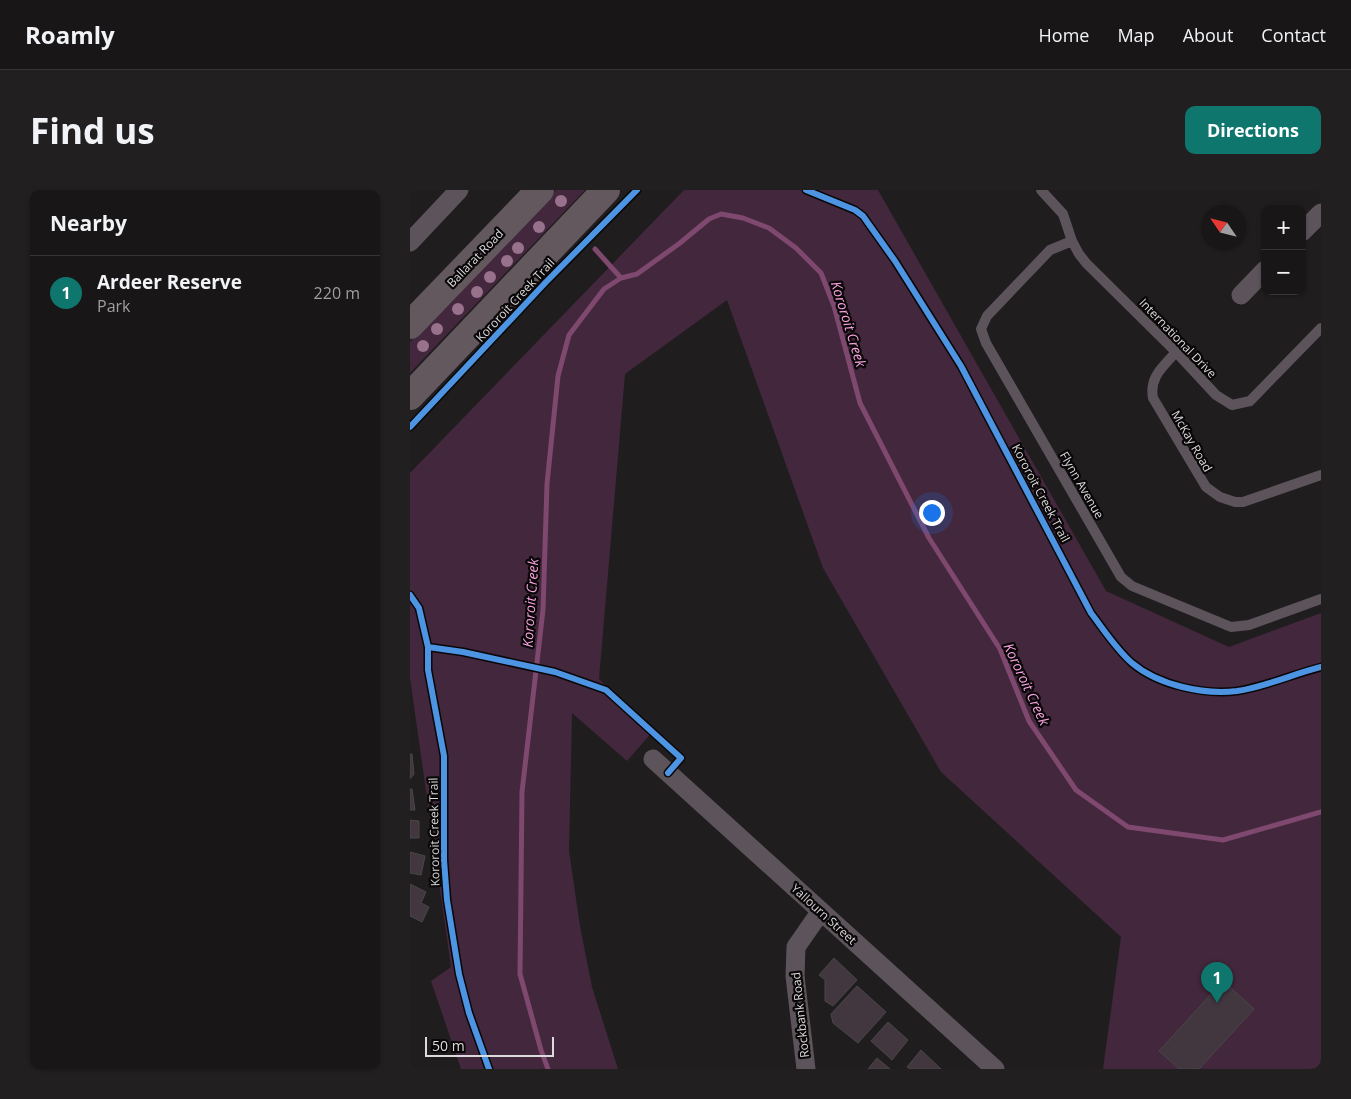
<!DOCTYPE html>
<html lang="en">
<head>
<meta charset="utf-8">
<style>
  body { margin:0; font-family:"Open Sans",sans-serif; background:#211f20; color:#f1f3f6 }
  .controls { position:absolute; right:15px; top:15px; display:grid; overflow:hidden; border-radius:10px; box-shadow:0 1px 4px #0004 }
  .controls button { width:45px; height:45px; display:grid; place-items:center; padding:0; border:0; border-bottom:1px solid #363536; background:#181617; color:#f1f3f6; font:25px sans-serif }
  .compass { position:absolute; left:791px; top:15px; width:45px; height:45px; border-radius:50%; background:#181617; box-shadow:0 1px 4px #0004; rotate:305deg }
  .scale { position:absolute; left:15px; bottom:12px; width:129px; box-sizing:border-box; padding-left:5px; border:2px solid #dddadc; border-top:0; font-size:14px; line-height:18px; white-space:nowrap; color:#dddadc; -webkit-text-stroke:4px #090708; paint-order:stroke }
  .you { position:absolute; left:521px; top:322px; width:18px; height:18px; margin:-12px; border:4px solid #fff; border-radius:50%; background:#1a73e8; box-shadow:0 0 0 8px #1a73e833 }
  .badge { display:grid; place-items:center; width:32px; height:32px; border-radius:50%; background:#0f766e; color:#fff; font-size:16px; font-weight:700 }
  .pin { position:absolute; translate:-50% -41px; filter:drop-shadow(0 1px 2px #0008) }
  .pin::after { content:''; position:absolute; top:26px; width:18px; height:15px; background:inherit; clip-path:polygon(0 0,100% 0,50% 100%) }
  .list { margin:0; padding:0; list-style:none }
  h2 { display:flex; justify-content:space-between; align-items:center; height:65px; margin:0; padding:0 20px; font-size:21px }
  h2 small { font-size:16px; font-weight:400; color:#9f9fa1 }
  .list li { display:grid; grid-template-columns:32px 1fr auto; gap:15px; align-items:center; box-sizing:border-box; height:75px; padding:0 20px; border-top:1px solid #363536 }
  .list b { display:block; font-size:19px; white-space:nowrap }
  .list p { margin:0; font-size:16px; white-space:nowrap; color:#9f9fa1 }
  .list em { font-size:16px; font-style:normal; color:#9f9fa1 }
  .map { position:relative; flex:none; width:911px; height:879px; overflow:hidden; border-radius:10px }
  header { display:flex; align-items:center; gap:30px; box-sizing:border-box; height:70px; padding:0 25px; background:#181617; border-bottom:1px solid #363536 }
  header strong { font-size:24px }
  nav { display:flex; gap:28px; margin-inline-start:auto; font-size:18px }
  .intro { display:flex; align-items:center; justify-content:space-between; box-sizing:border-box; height:120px; padding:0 30px }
  h1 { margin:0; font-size:35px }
  .button { padding:12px 22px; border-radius:10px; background:#0f766e; color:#fff; font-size:18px; font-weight:700 }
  main { display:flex; gap:30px; padding:0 30px }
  aside { flex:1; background:#181617; border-radius:10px; box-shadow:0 1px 4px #0004 }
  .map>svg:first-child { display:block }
  .green { fill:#43273c }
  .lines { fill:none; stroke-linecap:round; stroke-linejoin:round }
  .stream { stroke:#7e486f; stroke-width:5 }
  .building { fill:#42373f; stroke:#494748 }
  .service { stroke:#5c545a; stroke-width:10 }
  .minor { stroke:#5c545a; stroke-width:19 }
  .trunk { stroke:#62585e; stroke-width:28 }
  .cycleway-casing { stroke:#090708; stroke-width:9 }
  .cycleway { stroke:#4d94e3; stroke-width:6 }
  .tree { fill:#98718c }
  .labels { text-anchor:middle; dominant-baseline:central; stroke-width:4.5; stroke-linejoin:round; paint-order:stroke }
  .street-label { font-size:12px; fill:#dddadc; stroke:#090708 }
  .water-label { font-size:14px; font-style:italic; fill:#f9a2df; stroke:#090708 }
</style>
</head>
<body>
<header>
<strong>Roamly</strong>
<nav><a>Home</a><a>Map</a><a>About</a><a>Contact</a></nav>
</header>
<div class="intro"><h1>Find us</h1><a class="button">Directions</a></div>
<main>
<aside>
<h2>Nearby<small></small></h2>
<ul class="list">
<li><span class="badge">1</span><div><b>Ardeer Reserve</b><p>Park</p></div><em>220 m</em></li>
</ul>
</aside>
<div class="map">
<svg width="911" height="879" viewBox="0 0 911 879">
  <rect width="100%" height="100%" fill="#201d1f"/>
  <path class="green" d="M146,0H175L0,183V152Z
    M274,0H468L696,401L819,457L911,423V879H693L711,747L531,582L413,378L317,110L215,184L189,489L244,540L217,571L162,523L159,661L170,736L182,797L208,879H51L21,791L41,777L0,488V283Z"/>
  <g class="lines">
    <path class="stream" d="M185,59L211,88
      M138,879L131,860L110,784L112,602L133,420L137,294L148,186L159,145L194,99L211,88L227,84L270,53L299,29L311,24L333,28L359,38L386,58L411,83L424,116L450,213L519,348L590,459L619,531L666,600L718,637L813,650L911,622"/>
  </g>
  <path class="building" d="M0,564H2L4,584L0,589Z
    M0,599H2L5,620H0Z
    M0,630L9,631V648H0Z
    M0,662L15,666L11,685L0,683Z
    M0,694L16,702L11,713L19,717L12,732L0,726Z
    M424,768L447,790L423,816L415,811V790L409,785Z
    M813,791L844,819L789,879H769L749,861Z
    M447,796L476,822L448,853L423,833L421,824Z
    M478,832L498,850L482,870L461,851Z
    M511,860L531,879H500L497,877Z
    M467,868L480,879H458Z"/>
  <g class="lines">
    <path class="service" d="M631,0L653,24L662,51L669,64L676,73L766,162L806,205L822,215L840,211L911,138
      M662,51L640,60L577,126L571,139L576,153L711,387L722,396L821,437L839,435L911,409
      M766,162C753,177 739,187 743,208L796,297L810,307L825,312H833L911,285"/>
    <path class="minor" d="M892,42L911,23
      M0,52L49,0
      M831,105L855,80
      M243,569L585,879
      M396,879L385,786L386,757L411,721"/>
    <path class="trunk" d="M0,135L130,0
      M0,206L196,0"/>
    <defs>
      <path id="cycleway" d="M396,0L445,20L453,26L485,71L551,176L681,423C694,440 706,459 722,473C748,495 793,505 827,501C855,497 883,484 911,477
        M0,237L136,92L227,0
        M0,405L9,418L18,457V480L34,566V670L37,710L49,784L59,823L79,879
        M18,457L53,462L145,482L196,500L271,568L258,583"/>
    </defs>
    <use href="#cycleway" class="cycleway-casing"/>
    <use href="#cycleway" class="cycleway"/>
  </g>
  <g class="tree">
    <circle cx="151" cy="11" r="6"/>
    <circle cx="129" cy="37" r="6"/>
    <circle cx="108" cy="58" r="6"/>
    <circle cx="97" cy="71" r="6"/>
    <circle cx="80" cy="87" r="6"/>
    <circle cx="67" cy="102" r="6"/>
    <circle cx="48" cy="119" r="6"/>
    <circle cx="27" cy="139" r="6"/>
    <circle cx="13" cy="156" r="6"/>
  </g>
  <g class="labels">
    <g class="street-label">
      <text transform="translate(65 68) rotate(-46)">Ballarat Road</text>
      <text transform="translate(105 110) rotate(-47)">Kororoit Creek Trail</text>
      <text transform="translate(768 148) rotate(46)">International Drive</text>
      <text transform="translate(782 251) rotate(60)">McKay Road</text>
      <text transform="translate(672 295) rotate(60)">Flynn Avenue</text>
      <text transform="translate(631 303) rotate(62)">Kororoit Creek Trail</text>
      <text transform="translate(24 642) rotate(-91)">Kororoit Creek Trail</text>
      <text transform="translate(414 724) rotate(42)">Yallourn Street</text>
      <text transform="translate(390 825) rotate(-96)">Rockbank Road</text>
    </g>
    <g class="water-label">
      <text transform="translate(439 134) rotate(73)">Kororoit Creek</text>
      <text transform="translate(120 413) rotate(-86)">Kororoit Creek</text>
      <text transform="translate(617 494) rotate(65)">Kororoit Creek</text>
    </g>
  </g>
</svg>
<div class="controls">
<button>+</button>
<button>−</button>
</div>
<svg class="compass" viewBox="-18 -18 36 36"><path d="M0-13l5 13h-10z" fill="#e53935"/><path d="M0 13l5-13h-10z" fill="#9f9fa1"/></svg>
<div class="scale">50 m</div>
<div class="you"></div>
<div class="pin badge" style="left:807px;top:813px">1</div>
</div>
</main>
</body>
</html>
